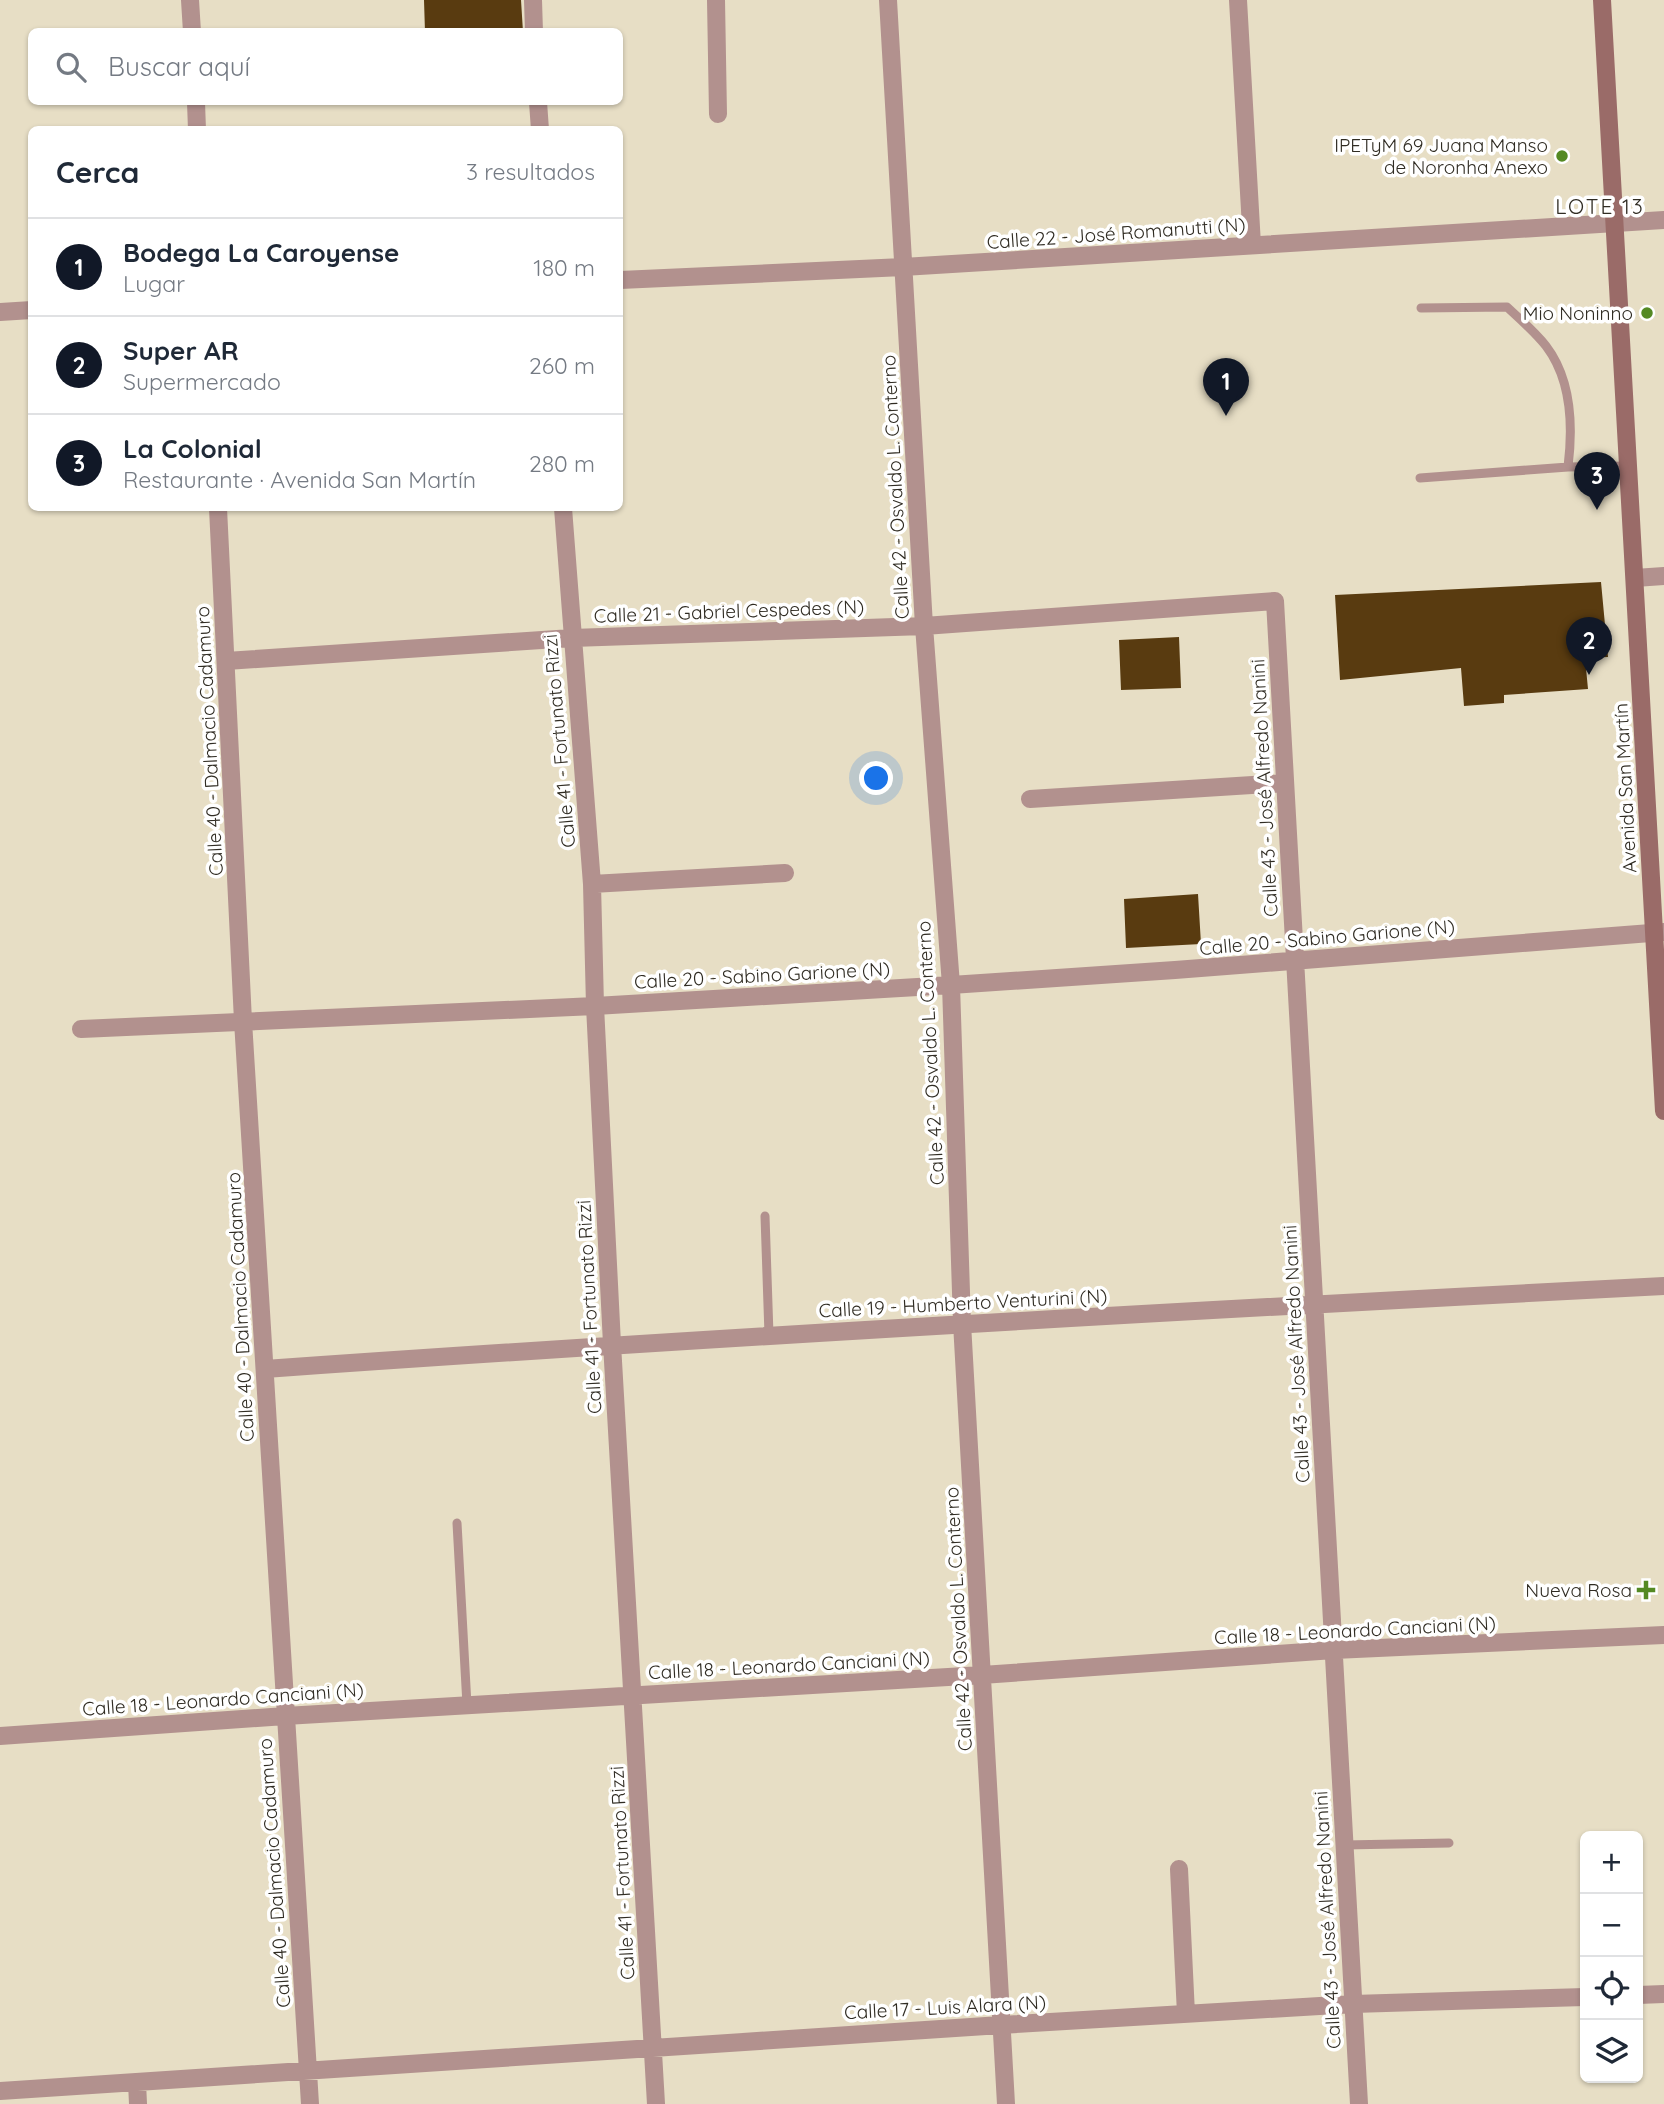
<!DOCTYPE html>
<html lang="es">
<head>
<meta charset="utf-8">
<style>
  body { margin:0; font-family:Quicksand,sans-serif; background:#f2f2f3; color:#1f2937 }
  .controls { position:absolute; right:21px; bottom:21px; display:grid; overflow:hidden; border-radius:10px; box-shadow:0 2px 5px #0004 }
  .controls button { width:63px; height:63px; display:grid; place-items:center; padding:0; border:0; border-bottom:2px solid #e0e1e3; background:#fff; color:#1f2937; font:35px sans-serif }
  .you { position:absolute; left:877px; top:779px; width:24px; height:24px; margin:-18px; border:5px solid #fff; border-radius:50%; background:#1a73e8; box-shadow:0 0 0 10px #1a73e833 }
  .badge { display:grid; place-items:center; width:46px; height:46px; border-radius:50%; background:#111827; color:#fff; font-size:23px; font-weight:700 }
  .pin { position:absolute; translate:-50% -58px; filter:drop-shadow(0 2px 4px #0008) }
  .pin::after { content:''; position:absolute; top:37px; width:24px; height:21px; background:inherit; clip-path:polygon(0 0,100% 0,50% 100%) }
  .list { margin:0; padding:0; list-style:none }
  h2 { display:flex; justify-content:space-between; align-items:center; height:91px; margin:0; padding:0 28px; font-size:30px }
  h2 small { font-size:23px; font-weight:400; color:#747a83 }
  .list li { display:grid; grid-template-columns:46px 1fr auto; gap:21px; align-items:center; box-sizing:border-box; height:98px; padding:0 28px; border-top:2px solid #e0e1e3 }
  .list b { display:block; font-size:26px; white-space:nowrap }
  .list p { margin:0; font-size:23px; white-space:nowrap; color:#747a83 }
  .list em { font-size:23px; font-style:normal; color:#747a83 }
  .icon { flex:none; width:38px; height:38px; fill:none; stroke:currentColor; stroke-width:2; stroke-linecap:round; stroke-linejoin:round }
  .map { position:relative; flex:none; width:1664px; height:2104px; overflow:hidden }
  .search { position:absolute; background:#fff; box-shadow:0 2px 5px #0004; left:28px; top:28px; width:595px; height:77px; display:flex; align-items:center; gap:18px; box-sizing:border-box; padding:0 24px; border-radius:10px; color:#747a83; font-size:26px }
  .panel { position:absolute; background:#fff; box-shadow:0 2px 5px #0004; left:28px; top:126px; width:595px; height:385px; border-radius:10px }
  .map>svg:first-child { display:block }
  .building { fill:#593b10 }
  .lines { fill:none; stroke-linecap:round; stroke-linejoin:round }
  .lane { stroke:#b2918e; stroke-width:9 }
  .street { stroke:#b2918e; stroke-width:18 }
  .secondary { stroke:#9a6b68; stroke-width:18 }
  .poi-dot { fill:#548923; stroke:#fff; stroke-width:2.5 }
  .labels { text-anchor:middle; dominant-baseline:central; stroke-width:7; stroke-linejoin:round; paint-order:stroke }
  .poi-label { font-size:19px; fill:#302c23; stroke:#fff; text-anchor:end }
  .street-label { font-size:19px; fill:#302c23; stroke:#fff }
  .neighbourhood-label { font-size:21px; letter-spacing:2px; fill:#302c23; stroke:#fff }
</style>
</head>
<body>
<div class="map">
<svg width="1664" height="2104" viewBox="0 0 1664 2104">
  <rect width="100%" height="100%" fill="#e7dec5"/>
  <path class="building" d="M424,0H521L523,32H425Z
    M1601,582L1608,657L1585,658L1588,689L1504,695V703L1464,706L1461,668L1340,680L1335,595Z
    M1179,637L1181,688L1121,690L1119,640Z
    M1198,894L1201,944L1126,948L1124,899Z"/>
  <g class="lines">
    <path class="lane" d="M1421,308L1507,307C1521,320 1535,332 1546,346C1572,380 1573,427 1568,467
      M1420,478L1568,467L1628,466
      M765,1216L769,1335
      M457,1523L467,1705
      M1344,1845L1449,1843"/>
    <path class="street" d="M190,0L192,32
      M533,0L534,32
      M716,0L718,114
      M888,0L924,626L951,985L962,1323L1006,2104
      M1238,0L1252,245
      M196,102L197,130
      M538,102L540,130
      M620,280L903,267L1664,220
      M0,312L32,310
      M218,508L243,1021L310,2104
      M563,508L592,884L595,1006L612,1344L656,2104
      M1635,578L1664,576
      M226,661L572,638L924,626L1275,601L1359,2104
      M1030,799L1285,783
      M592,884L785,873
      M81,1029L595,1006L951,985L1175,970L1664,932
      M265,1369C731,1336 1197,1310 1664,1286
      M0,1736L285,1716L982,1675L1334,1650L1664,1635
      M1179,1869L1186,2014
      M1638,1995L1664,1994
      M137,2082L138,2104
      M0,2091L1001,2025L1353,2004L1585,1997"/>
    <path class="secondary" d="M1602,0L1664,1111"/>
  </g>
  <g class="poi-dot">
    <circle cx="1562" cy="156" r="7"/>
    <circle cx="1647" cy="313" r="7"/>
    <path d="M1642.5 1579.5h7v7h7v7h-7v7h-7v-7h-7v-7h7z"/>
  </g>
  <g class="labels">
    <g class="poi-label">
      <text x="1548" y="145">IPETyM 69 Juana Manso<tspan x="1548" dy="22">de Noronha Anexo</tspan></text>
      <text x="1633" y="313">Mio Noninno</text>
      <text x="1632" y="1590">Nueva Rosa</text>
    </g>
    <g class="street-label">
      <text transform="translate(1116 233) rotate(-4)">Calle 22 - José Romanutti (N)</text>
      <text transform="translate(895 487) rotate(-93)">Calle 42 - Osvaldo L. Conterno</text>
      <text transform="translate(729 611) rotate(-2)">Calle 21 - Gabriel Cespedes (N)</text>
      <text transform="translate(209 741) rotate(-93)">Calle 40 - Dalmacio Cadamuro</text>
      <text transform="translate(559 741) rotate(-95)">Calle 41 - Fortunato Rizzi</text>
      <text transform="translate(1264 788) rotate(-93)">Calle 43 - José Alfredo Nanini</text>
      <text transform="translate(1625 788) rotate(-93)">Avenida San Martín</text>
      <text transform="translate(1327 937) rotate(-5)">Calle 20 - Sabino Garione (N)</text>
      <text transform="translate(762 975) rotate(-3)">Calle 20 - Sabino Garione (N)</text>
      <text transform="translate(930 1053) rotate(-93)">Calle 42 - Osvaldo L. Conterno</text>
      <text transform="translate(963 1303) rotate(-3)">Calle 19 - Humberto Venturini (N)</text>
      <text transform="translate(240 1307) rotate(-93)">Calle 40 - Dalmacio Cadamuro</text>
      <text transform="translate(589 1307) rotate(-93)">Calle 41 - Fortunato Rizzi</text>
      <text transform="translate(1296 1354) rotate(-93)">Calle 43 - José Alfredo Nanini</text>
      <text transform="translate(958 1619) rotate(-93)">Calle 42 - Osvaldo L. Conterno</text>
      <text transform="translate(1355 1630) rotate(-3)">Calle 18 - Leonardo Canciani (N)</text>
      <text transform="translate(789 1665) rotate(-3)">Calle 18 - Leonardo Canciani (N)</text>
      <text transform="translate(223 1699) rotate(-4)">Calle 18 - Leonardo Canciani (N)</text>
      <text transform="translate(274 1873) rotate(-94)">Calle 40 - Dalmacio Cadamuro</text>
      <text transform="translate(622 1873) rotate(-93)">Calle 41 - Fortunato Rizzi</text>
      <text transform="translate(1327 1920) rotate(-93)">Calle 43 - José Alfredo Nanini</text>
      <text transform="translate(945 2007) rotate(-3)">Calle 17 - Luis Alara (N)</text>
    </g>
    <g class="neighbourhood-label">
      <text x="1600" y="206">LOTE 13</text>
    </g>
  </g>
</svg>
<div class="controls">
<button>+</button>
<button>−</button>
<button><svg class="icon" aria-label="locate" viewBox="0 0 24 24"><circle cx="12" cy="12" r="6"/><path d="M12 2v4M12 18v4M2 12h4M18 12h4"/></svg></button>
<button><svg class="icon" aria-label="layers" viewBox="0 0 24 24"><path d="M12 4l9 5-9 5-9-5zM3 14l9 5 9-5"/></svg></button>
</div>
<div class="you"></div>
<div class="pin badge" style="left:1226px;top:416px">1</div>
<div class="pin badge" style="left:1589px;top:675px">2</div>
<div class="pin badge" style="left:1597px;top:510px">3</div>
<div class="search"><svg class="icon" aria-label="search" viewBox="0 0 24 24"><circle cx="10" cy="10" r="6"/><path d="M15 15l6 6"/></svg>Buscar aquí</div>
<section class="panel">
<h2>Cerca<small>3 resultados</small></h2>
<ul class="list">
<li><span class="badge">1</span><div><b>Bodega La Caroyense</b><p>Lugar</p></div><em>180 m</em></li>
<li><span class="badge">2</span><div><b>Super AR</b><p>Supermercado</p></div><em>260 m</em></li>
<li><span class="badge">3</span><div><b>La Colonial</b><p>Restaurante · Avenida San Martín</p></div><em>280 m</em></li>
</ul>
</section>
</div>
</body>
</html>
